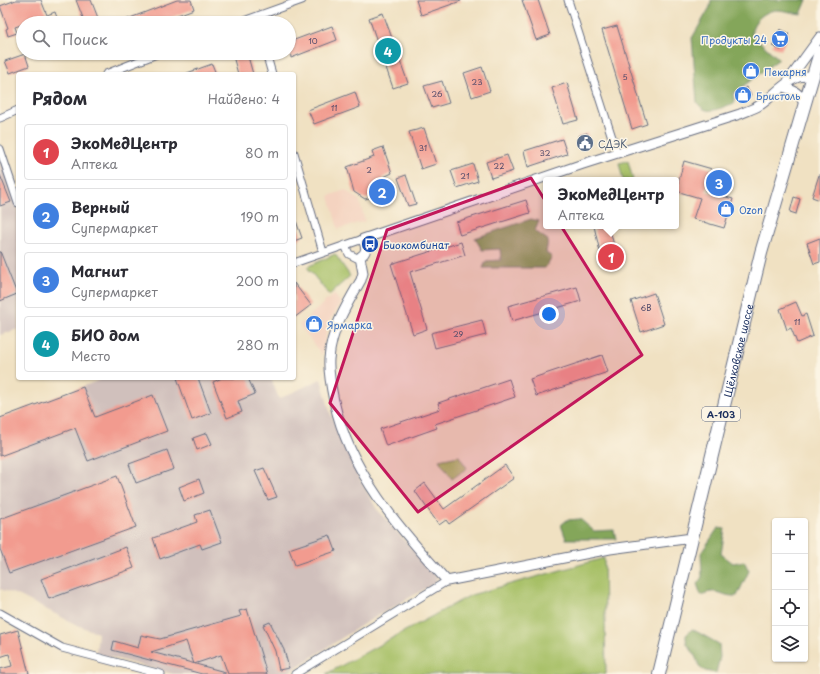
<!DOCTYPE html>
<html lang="ru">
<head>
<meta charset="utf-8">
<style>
  body { margin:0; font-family:"Playpen Sans",sans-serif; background:#f2f2f3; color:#2b2b33 }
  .controls { position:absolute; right:12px; bottom:12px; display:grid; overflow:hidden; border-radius:4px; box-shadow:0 1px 3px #0004 }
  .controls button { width:36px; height:36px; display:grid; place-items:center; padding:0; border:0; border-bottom:1px solid #e1e1e2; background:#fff; color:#2b2b33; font:20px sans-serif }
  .you { position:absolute; left:549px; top:314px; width:14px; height:14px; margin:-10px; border:3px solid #fff; border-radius:50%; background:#1a73e8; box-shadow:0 0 0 6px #1a73e833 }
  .badge { display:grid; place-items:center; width:26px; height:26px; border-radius:50%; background:#d1495b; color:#fff; font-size:13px; font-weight:700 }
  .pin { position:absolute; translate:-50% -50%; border:2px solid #fff; box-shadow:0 1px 4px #0006 }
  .popup { position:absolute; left:543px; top:177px; width:136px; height:52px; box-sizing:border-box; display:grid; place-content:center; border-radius:4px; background:#fff; filter:drop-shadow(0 1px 3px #0005); font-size:13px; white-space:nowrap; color:#7c7c81 }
  .popup b { font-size:15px; color:#2b2b33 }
  .popup::after { content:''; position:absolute; left:50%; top:100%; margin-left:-8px; border:8px solid transparent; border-top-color:#fff }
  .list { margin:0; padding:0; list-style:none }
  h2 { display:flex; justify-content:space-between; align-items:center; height:52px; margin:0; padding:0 16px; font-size:17px }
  h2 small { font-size:13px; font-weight:400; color:#7c7c81 }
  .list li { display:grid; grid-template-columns:26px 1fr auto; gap:12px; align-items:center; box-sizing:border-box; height:56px; margin:0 8px 8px; padding:0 8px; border:1px solid #e1e1e2; border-radius:4px }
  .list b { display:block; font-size:15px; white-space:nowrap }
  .list p { margin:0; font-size:13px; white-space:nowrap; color:#7c7c81 }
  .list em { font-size:13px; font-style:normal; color:#7c7c81 }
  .icon { flex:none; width:22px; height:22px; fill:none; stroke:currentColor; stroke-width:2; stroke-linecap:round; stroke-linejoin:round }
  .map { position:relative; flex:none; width:820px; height:674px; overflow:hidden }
  .search { position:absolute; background:#fff; box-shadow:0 1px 3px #0004; left:16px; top:16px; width:280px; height:44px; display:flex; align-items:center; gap:10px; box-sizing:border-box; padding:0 14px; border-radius:22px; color:#7c7c81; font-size:15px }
  .panel { position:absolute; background:#fff; box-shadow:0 1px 3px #0004; left:16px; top:72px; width:280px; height:308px; border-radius:4px }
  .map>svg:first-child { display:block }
  .built { fill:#f4d3c0 }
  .industrial { fill:#d0c0bc }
  .green { fill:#a6bf65; stroke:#607762 }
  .forest { fill:#84a65a; stroke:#506a5c }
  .building { fill:#f29b8f }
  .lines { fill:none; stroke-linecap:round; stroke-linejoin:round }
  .minor-casing { stroke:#666d81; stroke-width:9 }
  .tertiary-casing { stroke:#666d81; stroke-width:11 }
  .primary-casing { stroke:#666d81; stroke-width:14 }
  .minor { stroke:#fff; stroke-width:7 }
  .tertiary { stroke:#fff; stroke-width:9 }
  .primary { stroke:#fff; stroke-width:12 }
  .marked { fill:#c2185b; fill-opacity:0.2; stroke:#c2185b; stroke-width:3; stroke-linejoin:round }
  .labels { text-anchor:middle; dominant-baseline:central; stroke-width:3; stroke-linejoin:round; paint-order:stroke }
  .number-label { font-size:8px; fill:#514a6a }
  .shield { fill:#fcf5e5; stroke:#5e6a86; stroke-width:1 }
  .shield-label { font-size:9px; font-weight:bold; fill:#1b2f5e }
  .shop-label { font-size:10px; fill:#366cbe; stroke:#fcf5e5; text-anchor:start }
  .service-label { font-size:10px; fill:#4e5e75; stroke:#fcf5e5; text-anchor:start }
  .transit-label { font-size:10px; fill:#164399; stroke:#fcf5e5; text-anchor:start }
  .street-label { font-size:10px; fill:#1b2f5e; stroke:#fcf5e5 }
</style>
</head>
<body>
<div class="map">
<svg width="820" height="674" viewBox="0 0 820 674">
  <rect width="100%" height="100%" fill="#fcf5e5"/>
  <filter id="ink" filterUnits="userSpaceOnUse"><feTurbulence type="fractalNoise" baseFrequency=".025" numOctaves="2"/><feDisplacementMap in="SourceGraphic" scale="8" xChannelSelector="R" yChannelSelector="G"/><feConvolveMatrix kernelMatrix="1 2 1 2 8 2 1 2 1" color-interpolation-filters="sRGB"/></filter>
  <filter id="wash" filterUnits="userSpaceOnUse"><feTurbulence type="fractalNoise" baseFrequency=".012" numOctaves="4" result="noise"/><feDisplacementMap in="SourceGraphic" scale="16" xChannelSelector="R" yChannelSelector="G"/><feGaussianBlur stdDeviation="0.9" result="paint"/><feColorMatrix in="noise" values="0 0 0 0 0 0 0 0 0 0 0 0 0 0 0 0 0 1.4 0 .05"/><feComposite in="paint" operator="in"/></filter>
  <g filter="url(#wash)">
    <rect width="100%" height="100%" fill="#f0e1c2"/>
    <path class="built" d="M345,190L359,200L365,221L338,229L329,196Z
      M334,294L341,303L328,324L322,355L299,325Z"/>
    <path class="industrial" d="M0,156L18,208V329L0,335Z
      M105,378H271L279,399L321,379L331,415L359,478L376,508L437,578L435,583L365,623L286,674H173L96,653L98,633L77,625L20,596L0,589V418Z"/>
    <path class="green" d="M628,161L633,180H623L619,163Z
      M335,254L350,276L329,295L307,267Z
      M459,456L467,468L452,479L439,460Z
      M604,558L606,674H326L471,595Z"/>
    <path class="forest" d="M711,0H807L801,14C793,13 784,10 776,10C764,11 750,23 752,35L779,59L733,94L735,103C721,107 706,118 697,102L692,38L710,7Z
      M531,219L539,221L535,231L548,240L546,253L552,257L545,268H483L486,261L501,260L500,249L482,250L475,238Z
      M580,519L594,531L614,530L616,539H566L561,525L567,520Z
      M718,528L725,529L721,554L733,563L744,561L749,571L737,596C720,597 720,587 701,595L697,584L702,577L701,553Z
      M692,629L719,644L720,657L716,673C694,670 702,666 692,651C687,643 686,645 686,635Z"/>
    <g id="blocks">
      <path class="building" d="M16,0H41L47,15L55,12L59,23H41L39,19L15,27L17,33L8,36L6,29L8,28L0,6Z
        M76,0H91L100,23H85Z
        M177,0H191L194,9L156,23H117Z
        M416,0H461V1L421,15Z
        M522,0H538L550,35L536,40Z
        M383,13L408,83L393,88L369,18Z
        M332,26L337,40L291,58L289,42Z
        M617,26L647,124L632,129L602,30Z
        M780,29L789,33L781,50L772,46Z
        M243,53H247L253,74H238L233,56Z
        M25,54L29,66L10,73L5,61Z
        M212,64L216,74H188L187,73Z
        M482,67L490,91L472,97L464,73Z
        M442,81L449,103L432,108L424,86Z
        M567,83L578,120L563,124L552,88Z
        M746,87L751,95L740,102L735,94Z
        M355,92L360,107L314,124L308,110Z
        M424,128L436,164L421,169L409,132Z
        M587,133L590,144L581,147L578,136Z
        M562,139L567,154L528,167L524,151Z
        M383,147L392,173L382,178L386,194L365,199L354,192L347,167L374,157L372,151Z
        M507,155L513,171L491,178L486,162Z
        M684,161L712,169L706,191L733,199L724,228L693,219L700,198L676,191Z
        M473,164L478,181L457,188L451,171Z
        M0,175L11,202L0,206Z
        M406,175L416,204L408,206L398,178Z
        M819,175H820V200L812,197Z
        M794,197L800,199L796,214L790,212Z
        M526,200L530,213L460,235L456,222Z
        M295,218L302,238L294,241V219Z
        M594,226H609L618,261L603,265Z
        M820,238V262L814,264L807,243Z
        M461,242L465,255L410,272L427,329L413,334L391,264Z
        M0,251L17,294L0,301Z
        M294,283L311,305L294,318Z
        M577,287L581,301L512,321L508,306Z
        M654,293L664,324L641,332L631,301Z
        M796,302L802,316L806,314L813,336L797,343L791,328L787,330L780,309Z
        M482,320L486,335L435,348L431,333Z
        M602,355L608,372L536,396L530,379Z
        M177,378H198L211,413L192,420Z
        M222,378H248L255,394L238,401L242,412L227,418L213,382Z
        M509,379L515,397L435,424L437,428L386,446L380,429L440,409L438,403Z
        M83,387L95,417L153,395L167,431L88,461L75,428L0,456V418Z
        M207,433L212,444L197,450L193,438Z
        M167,450L174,469L136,483L129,464Z
        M505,465L514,478L449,524L446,520L439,525L415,491L425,483L444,509Z
        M264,468L277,497L268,500L255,471Z
        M117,476L136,527L9,573L0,549V519Z
        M199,479L204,493L184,501L179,487Z
        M210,510L222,542L202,549L200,544L160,559L153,538L197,522L195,515Z
        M330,535L336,551L295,565L289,549Z
        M126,547L134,568L49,599L41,579Z
        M247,609L267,674H228L221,655L194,664L186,641L151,652L170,657L225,672V674H202L112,650L114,641L138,648L141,635L160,639L241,616L239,611Z
        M270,622L284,650L289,668L279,670L275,651L263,625Z
        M18,630L29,674H0V669L12,666L9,654L0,657V635Z"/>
    </g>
  </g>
  <g filter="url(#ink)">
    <use href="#blocks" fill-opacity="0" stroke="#666d81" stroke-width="1"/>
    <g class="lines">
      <defs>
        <path id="minor" d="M568,0L617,153
          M238,23L302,0
          M266,53L272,74
          M106,74L159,53
          M0,118L18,110
          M0,149L18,203
          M294,153L323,252
          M345,245L349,254L357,258L360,257
          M294,263L363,239
          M0,613L62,648L161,674
          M295,674L447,581"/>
        <path id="tertiary" d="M788,81L820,37
          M783,87C794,90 800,93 804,104
          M692,538L610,549L447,581C399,528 350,473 334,401C331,387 328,373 329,359C331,330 347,304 361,280L363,273L360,257C368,252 366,247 363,239L583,164L740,114C746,111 754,109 760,105C776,95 791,71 813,77"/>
        <g id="primary">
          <path id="s1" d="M659,674L761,253L820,52"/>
        </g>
      </defs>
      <use href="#minor" class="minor-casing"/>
      <use href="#tertiary" class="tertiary-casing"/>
      <use href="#primary" class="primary-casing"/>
      <use href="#minor" class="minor"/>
      <use href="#tertiary" class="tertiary"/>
      <use href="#primary" class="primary"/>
    </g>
  </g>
  <path class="marked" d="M531,178L642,355L418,512L330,403L387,230Z"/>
  <defs>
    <symbol id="supermarket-disc" viewBox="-11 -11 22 22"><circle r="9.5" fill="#3f7fe0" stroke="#fcf5e5"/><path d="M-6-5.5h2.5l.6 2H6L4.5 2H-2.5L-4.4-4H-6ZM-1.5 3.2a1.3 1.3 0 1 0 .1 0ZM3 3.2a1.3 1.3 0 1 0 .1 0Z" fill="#fff"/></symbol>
    <symbol id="shop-disc" viewBox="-11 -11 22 22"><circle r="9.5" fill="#3f7fe0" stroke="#fcf5e5"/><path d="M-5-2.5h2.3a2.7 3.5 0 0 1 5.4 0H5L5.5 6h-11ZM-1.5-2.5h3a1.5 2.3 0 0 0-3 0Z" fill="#fff"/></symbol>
    <symbol id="civic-disc" viewBox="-11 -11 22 22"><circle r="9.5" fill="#5c6f8a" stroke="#fcf5e5"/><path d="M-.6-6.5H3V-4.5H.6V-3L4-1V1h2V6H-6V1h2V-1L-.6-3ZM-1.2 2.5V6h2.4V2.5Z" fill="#fff"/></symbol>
    <symbol id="bus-disc" viewBox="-11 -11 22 22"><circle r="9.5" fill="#1a4fb4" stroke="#fcf5e5"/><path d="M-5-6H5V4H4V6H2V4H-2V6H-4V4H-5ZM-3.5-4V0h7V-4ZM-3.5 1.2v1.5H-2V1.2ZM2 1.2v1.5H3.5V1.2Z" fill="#fff"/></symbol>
  </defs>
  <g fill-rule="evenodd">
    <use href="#supermarket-disc" x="770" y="29" width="20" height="20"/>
    <use href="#shop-disc" x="741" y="61" width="20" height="20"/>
    <use href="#shop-disc" x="733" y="85" width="20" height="20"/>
    <use href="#civic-disc" x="575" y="133" width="20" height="20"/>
    <use href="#shop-disc" x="716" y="199" width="20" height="20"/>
    <use href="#bus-disc" x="360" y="234" width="20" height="20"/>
    <use href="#shop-disc" x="304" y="314" width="20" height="20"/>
  </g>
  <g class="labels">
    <g class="number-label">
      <text x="313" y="41">10</text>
      <text x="625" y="77">5</text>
      <text x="477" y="82">23</text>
      <text x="437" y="94">26</text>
      <text x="334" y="108">11</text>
      <text x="423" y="148">31</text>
      <text x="545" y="153">32</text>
      <text x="499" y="166">22</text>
      <text x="369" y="170">2</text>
      <text x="465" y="176">21</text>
      <text x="646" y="308">6В</text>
      <text x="797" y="322">11</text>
      <text x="458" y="334">29</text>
    </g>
    <rect class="shield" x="702" y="407" width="38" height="14" rx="3"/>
    <g class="shield-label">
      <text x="721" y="414">А-103</text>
    </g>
    <g class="shop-label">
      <text x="767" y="39" text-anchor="end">Продукты 24</text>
      <text x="764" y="71">Пекарня</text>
      <text x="756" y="95">Бристоль</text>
      <text x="739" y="209">Ozon</text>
      <text x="327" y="324">Ярмарка</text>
    </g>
    <g class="service-label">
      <text x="598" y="143">СДЭК</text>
    </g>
    <g class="transit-label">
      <text x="383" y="244">Биокомбинат</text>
    </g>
    <g class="street-label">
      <text stroke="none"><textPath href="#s1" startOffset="333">Щёлковское шоссе</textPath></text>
    </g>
  </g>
</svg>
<div class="controls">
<button>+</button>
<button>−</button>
<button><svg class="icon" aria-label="locate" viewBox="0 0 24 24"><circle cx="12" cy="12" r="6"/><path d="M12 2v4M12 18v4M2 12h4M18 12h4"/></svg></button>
<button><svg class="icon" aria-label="layers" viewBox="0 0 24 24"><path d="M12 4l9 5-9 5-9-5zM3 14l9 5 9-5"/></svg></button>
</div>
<div class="you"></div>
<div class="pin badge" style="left:611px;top:257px;background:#e0444e">1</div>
<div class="popup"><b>ЭкоМедЦентр</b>Аптека</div>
<div class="pin badge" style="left:382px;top:192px;background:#3f7fe0">2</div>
<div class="pin badge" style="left:719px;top:183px;background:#3f7fe0">3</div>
<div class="pin badge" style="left:388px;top:51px;background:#0f9aa8">4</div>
<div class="search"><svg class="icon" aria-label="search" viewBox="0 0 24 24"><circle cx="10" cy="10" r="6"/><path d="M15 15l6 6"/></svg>Поиск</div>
<section class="panel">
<h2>Рядом<small>Найдено: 4</small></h2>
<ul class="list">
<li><span class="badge" style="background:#e0444e">1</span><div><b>ЭкоМедЦентр</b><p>Аптека</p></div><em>80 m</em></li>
<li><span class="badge" style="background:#3f7fe0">2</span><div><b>Верный</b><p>Супермаркет</p></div><em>190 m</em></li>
<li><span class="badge" style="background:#3f7fe0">3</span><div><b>Магнит</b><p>Супермаркет</p></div><em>200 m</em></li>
<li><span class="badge" style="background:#0f9aa8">4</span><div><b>БИО дом</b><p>Место</p></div><em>280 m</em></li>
</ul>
</section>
</div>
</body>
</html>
